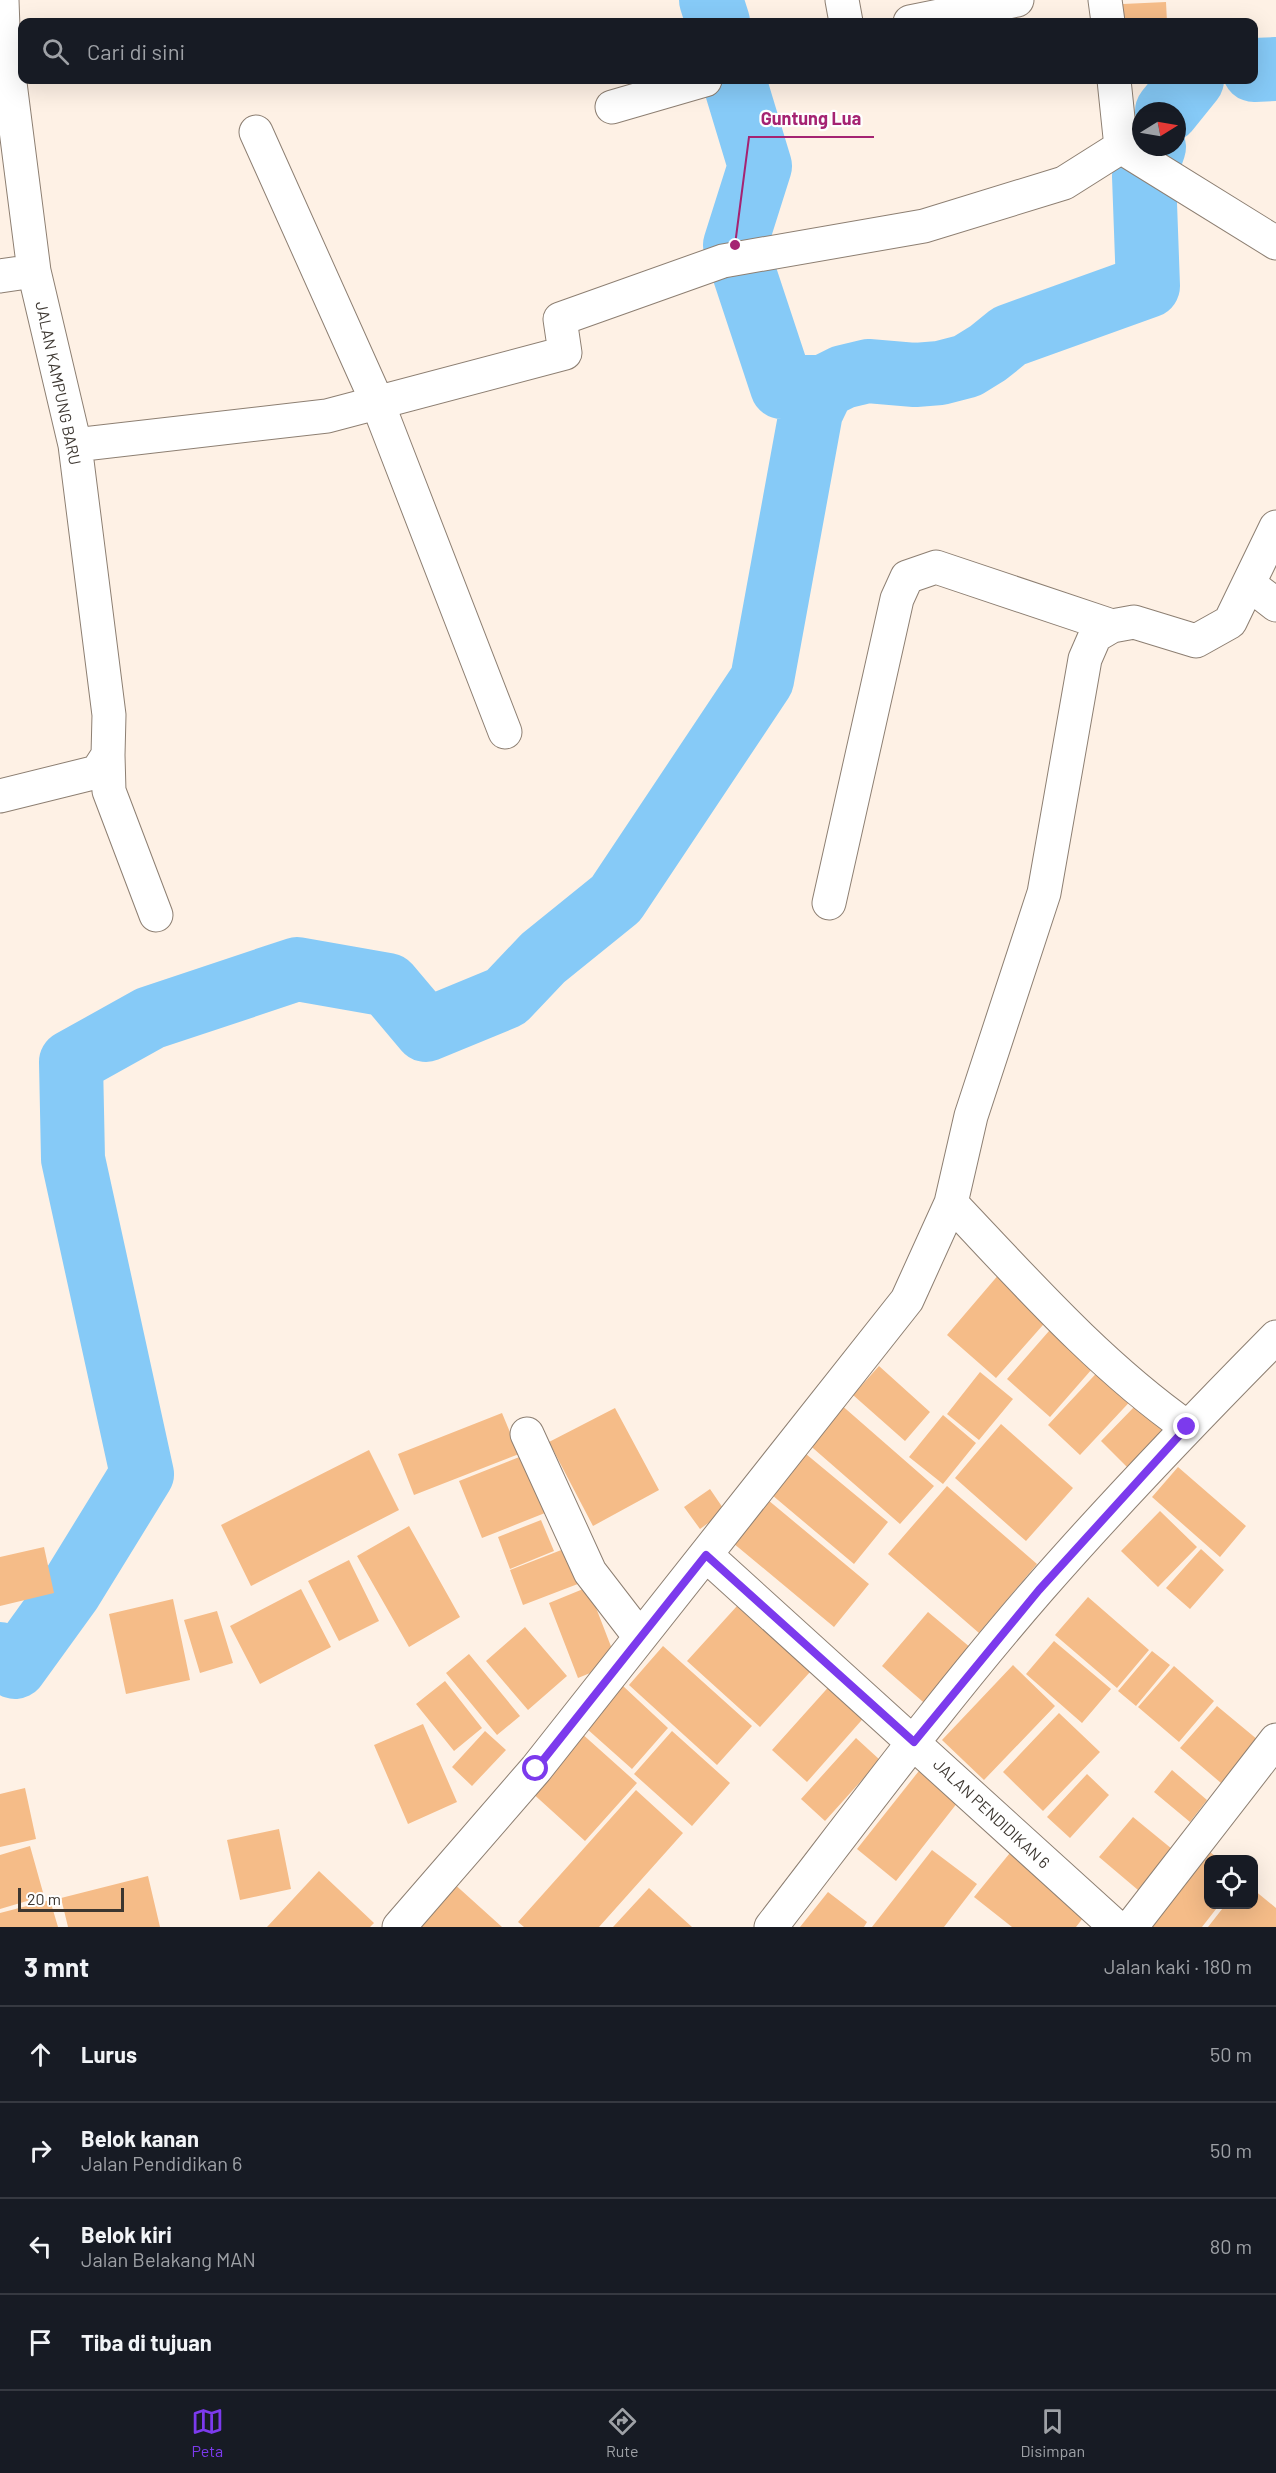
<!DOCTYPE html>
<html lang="id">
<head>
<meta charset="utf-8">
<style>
  body { margin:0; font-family:Barlow,sans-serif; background:#242831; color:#f1f3f6 }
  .controls { position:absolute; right:18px; bottom:18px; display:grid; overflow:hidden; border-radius:12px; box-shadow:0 6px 24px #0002 }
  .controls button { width:54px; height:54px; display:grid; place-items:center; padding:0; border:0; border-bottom:2px solid #363941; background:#171b24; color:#f1f3f6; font:30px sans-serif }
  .compass { position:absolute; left:1132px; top:102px; width:54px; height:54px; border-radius:50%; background:#171b24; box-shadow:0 6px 24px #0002; rotate:79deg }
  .scale { position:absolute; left:18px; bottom:15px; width:106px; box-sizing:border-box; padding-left:6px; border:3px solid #3c3630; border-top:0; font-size:16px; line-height:21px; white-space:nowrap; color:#3c3630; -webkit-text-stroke:4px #fff; paint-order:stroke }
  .stop { position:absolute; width:18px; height:18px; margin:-14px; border:4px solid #7c3aed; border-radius:50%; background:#fff }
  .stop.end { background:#7c3aed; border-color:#fff; box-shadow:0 2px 6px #0008 }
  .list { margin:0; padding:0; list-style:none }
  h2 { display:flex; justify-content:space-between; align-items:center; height:78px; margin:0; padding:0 24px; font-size:26px }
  h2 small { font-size:20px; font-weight:400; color:#9ea1a6 }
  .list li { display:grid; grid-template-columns:39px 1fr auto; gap:18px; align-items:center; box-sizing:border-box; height:96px; padding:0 24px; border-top:2px solid #363941 }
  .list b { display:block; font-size:22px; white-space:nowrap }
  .list p { margin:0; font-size:20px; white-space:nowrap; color:#9ea1a6 }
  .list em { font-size:20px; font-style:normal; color:#9ea1a6 }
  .icon { flex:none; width:33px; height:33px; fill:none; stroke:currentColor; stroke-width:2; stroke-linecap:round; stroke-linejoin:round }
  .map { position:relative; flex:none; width:1276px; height:1927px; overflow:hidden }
  .search { position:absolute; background:#171b24; box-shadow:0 6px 24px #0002; left:18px; right:18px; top:18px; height:66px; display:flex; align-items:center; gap:15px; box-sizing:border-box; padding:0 21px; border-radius:12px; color:#9ea1a6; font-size:22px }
  .sheet { height:462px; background:#171b24 }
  nav { display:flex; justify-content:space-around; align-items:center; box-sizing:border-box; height:84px; border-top:2px solid #363941; background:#171b24; font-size:16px; color:#9ea1a6 }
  nav a { display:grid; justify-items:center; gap:3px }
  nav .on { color:#7c3aed }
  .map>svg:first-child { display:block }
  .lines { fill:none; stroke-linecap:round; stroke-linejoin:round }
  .river { stroke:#86caf7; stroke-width:64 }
  .building { fill:#f5bc88 }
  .minor-casing { stroke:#8d7f72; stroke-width:35 }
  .minor { stroke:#fff; stroke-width:33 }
  .route { stroke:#7c3aed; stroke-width:8 }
  .labels { text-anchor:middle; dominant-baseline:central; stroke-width:4.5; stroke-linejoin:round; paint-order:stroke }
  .street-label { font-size:16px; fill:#3c3630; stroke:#fff }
  .leader { fill:none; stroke:#a52372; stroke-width:2 }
  .callout-dot { fill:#a52372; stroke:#fff; stroke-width:2 }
  .callout-label { font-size:18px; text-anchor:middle; font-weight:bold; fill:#a52372; stroke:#fff; stroke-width:4.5; stroke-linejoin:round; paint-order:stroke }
</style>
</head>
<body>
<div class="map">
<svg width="1276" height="1927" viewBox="0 0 1276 1927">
  <rect width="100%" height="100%" fill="#fef1e5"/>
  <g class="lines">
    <path class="river" d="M711,0L718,22
      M1254,70L1276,69
      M734,80L760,166L735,245L782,387H823
      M1167,111L1192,80
      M0,1654L15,1667L70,1591L142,1474L73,1159L71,1062L150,1018L297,969L388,985L426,1030L506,997L543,958L616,899L762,680L811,412L823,387L843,377L868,371L915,375L940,373L967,366L988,353L1009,336L1148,286L1144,176L1154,147"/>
  </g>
  <path class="building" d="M1166,2L1167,22H1124L1123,4Z
    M1000,1273L1050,1317L996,1378L947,1335Z
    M1056,1323L1099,1361L1050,1417L1007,1379Z
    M1105,1364L1137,1394L1080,1455L1048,1425Z
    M879,1366L930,1412L905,1441L853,1395Z
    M980,1372L1013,1399L979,1440L947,1414Z
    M839,1403L934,1486L900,1524L806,1442Z
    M1136,1405L1163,1431L1128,1468L1101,1441Z
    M615,1408L659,1490L593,1526L549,1442Z
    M502,1413L519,1454L414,1495L398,1454Z
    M943,1415L976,1443L943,1484L909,1457Z
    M1001,1424L1073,1488L1026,1541L955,1478Z
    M369,1450L399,1510L251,1586L221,1525Z
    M527,1454L550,1511L482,1538L459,1481Z
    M806,1454L888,1522L854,1564L772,1495Z
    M1178,1467L1246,1526L1220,1557L1152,1497Z
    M947,1486L1037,1564L979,1633L888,1554Z
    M710,1489L725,1511L700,1529L684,1507Z
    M768,1500L869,1584L834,1627L733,1543Z
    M1160,1511L1197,1547L1158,1587L1121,1551Z
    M541,1520L554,1551L510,1569L498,1537Z
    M409,1526L460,1617L409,1647L357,1556Z
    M44,1547L54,1593L0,1606V1557Z
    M569,1547L583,1582L523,1605L510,1570Z
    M1201,1549L1224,1570L1190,1609L1166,1588Z
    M349,1560L379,1621L339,1641L308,1581Z
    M588,1587L617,1662L578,1678L549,1603Z
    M301,1589L331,1647L260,1684L230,1626Z
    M1088,1597L1149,1650L1117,1688L1055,1635Z
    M173,1599L190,1680L126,1694L109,1614Z
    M737,1606L810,1672L760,1727L687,1661Z
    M217,1611L233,1663L200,1673L184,1620Z
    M928,1612L977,1653L930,1708L882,1666Z
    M525,1627L567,1676L528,1710L486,1661Z
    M1054,1641L1111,1689L1082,1723L1026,1674Z
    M663,1646L752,1726L717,1765L629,1685Z
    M1152,1651L1170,1665L1136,1706L1118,1691Z
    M469,1654L520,1716L497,1735L446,1673Z
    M1013,1665L1055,1706L984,1780L942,1740Z
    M1174,1666L1214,1701L1179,1742L1138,1707Z
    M445,1681L482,1728L454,1751L416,1704Z
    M833,1682L868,1713L807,1782L772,1750Z
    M623,1686L668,1728L632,1769L586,1728Z
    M1217,1706L1258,1740L1221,1783L1180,1748Z
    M1059,1713L1100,1752L1043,1811L1003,1772Z
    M423,1724L457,1802L408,1824L374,1745Z
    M485,1731L506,1750L472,1786L452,1767Z
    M672,1731L730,1783L692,1826L634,1774Z
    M580,1732L637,1783L585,1841L529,1790Z
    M856,1738L880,1760L825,1821L801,1799Z
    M926,1762L965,1793L896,1881L857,1849Z
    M1172,1770L1207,1800L1190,1822L1154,1792Z
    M1087,1774L1109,1795L1070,1838L1047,1817Z
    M25,1788L36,1839L0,1847V1794Z
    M636,1790L683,1833L599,1927H524L518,1922Z
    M1133,1817L1172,1849L1138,1890L1099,1857Z
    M279,1829L291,1889L240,1900L227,1840Z
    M30,1846L44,1896L0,1909V1855Z
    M1014,1848L1090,1909L1076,1927H1012L974,1897Z
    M1205,1848L1220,1860H1208V1904H1220L1202,1927H1148Z
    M932,1850L977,1884L944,1927H872Z
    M319,1871L374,1923L370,1927H267Z
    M148,1876L160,1927H68L61,1898Z
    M451,1881L502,1927H410Z
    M649,1888L692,1927H613Z
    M1254,1890L1276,1908V1927H1208L1226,1904H1254Z
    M828,1892L867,1922L864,1927H800Z
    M50,1900L58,1927H0V1913Z"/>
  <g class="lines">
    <defs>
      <path id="minor" d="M842,0L846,22
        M1105,0L1108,22
        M910,22L1017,0
        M1114,80L1121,147L1276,243
        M612,107L705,80
        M256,132L378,404L505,732
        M0,276L34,271
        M75,445L327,416L565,353L560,319L723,261L924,226L1064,183L1121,147
        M1249,584L1276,605
        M108,755L109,791L156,915
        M0,796L97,772L108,755L109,715L75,445L34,271L3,28L2,0
        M829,903L897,599L907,577L936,567L1112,626
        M951,1203C1025,1281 1099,1365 1187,1427
        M527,1434L590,1572L640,1637
        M706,1555L1116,1927
        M399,1927L536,1769L907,1300L951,1203L971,1116L1044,893L1085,659L1095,636L1112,626L1134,622L1196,641L1230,622L1276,527
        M771,1927C859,1813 945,1697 1039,1589C1115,1502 1195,1419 1276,1337
        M1131,1927L1276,1740"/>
    </defs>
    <use href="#minor" class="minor-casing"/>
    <use href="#minor" class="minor"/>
  </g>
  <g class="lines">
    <path class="route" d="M536,1769L706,1555L914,1742L1039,1590L1187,1427"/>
  </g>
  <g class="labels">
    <g class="street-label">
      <text transform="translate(59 383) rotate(78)">JALAN KAMPUNG BARU</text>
      <text transform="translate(992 1813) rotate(43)">JALAN PENDIDIKAN 6</text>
    </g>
  </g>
  <path class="leader" d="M735 245L749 137H874"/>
  <circle class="callout-dot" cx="735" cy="245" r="6"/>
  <g class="callout-label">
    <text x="811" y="125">Guntung Lua</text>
  </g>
</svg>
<div class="controls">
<button><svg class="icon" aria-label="locate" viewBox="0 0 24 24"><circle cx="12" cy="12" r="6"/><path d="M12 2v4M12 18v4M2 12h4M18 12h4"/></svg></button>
</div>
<svg class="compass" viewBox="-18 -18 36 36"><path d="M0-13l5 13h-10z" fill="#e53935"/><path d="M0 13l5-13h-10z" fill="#9ea1a6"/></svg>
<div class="scale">20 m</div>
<div class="stop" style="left:536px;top:1769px"></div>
<div class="stop end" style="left:1187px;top:1427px"></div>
<div class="search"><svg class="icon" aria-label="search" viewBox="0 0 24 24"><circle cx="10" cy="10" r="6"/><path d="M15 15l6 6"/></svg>Cari di sini</div>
</div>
<section class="sheet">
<h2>3 mnt<small>Jalan kaki · 180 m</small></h2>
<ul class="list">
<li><svg class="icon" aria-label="ahead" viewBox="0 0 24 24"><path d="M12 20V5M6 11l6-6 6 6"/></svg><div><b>Lurus</b></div><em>50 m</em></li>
<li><svg class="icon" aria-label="right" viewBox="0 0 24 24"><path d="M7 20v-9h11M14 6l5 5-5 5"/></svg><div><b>Belok kanan</b><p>Jalan Pendidikan 6</p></div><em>50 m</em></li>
<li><svg class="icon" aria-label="left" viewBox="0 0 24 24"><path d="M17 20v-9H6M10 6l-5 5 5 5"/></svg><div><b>Belok kiri</b><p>Jalan Belakang MAN</p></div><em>80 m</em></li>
<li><svg class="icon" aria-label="arrive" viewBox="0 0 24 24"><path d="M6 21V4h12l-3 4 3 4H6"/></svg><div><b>Tiba di tujuan</b></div></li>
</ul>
</section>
<nav>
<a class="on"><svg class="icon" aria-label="map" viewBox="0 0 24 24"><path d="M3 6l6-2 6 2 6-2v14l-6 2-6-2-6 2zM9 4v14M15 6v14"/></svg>Peta</a>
<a><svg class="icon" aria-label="directions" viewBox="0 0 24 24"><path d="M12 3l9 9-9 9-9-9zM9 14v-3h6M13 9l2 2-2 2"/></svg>Rute</a>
<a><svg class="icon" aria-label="saved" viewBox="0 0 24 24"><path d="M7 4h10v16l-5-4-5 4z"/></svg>Disimpan</a>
</nav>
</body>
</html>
